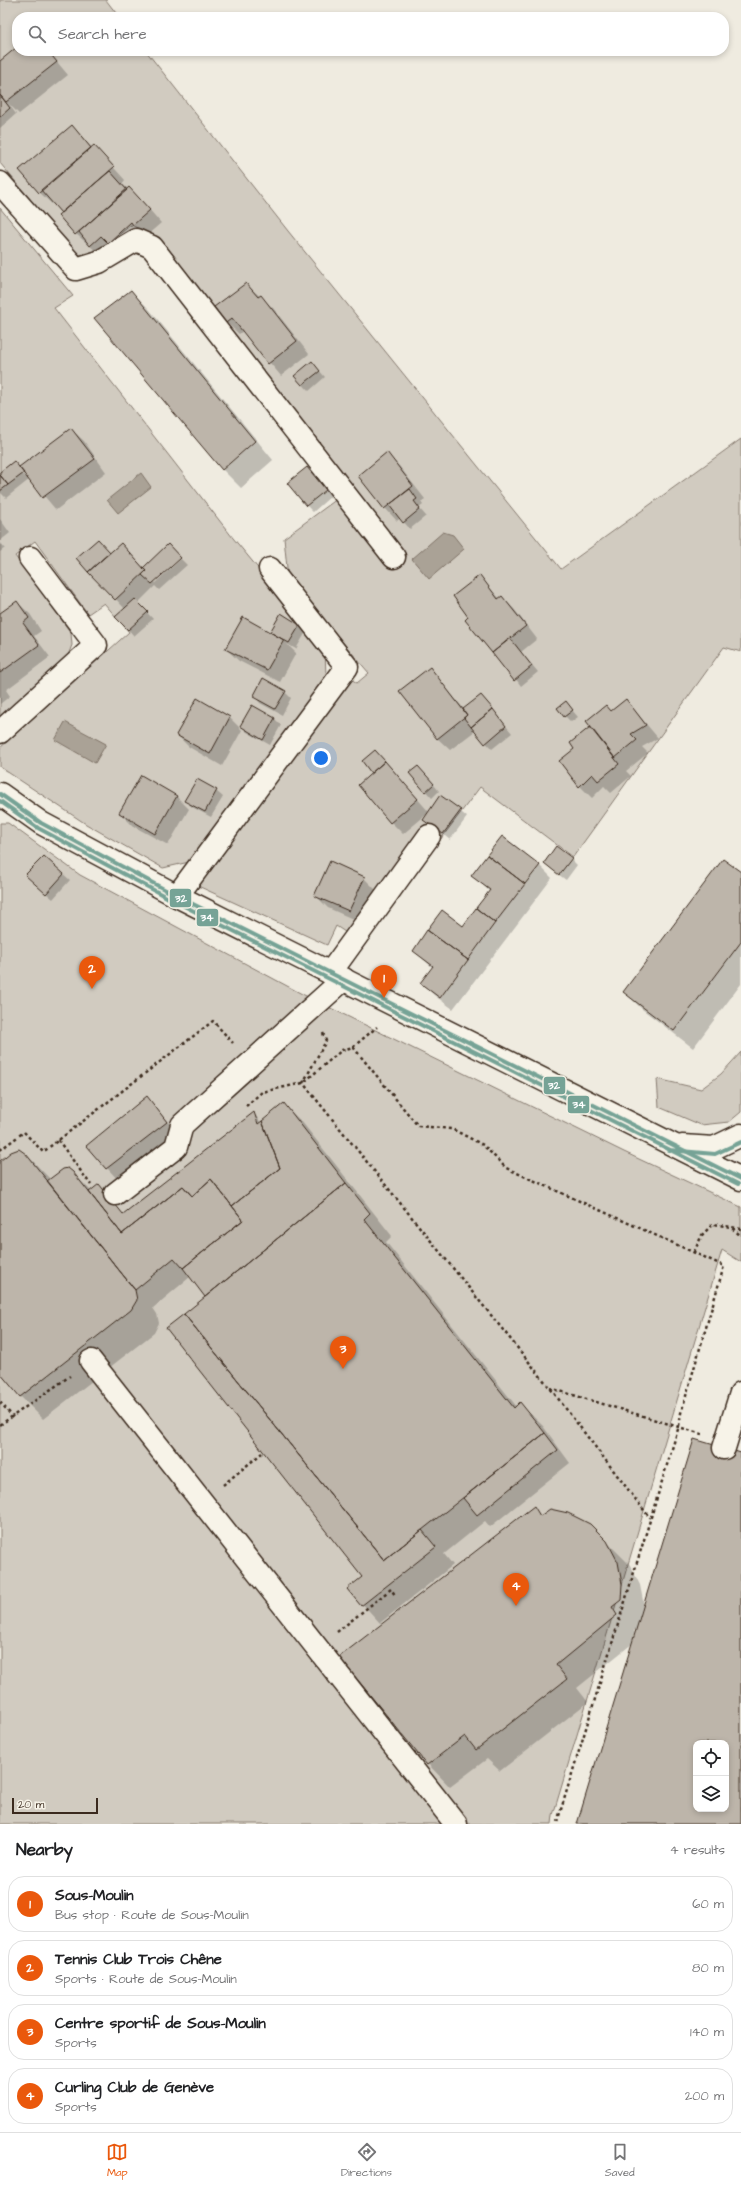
<!DOCTYPE html>
<html lang="en">
<head>
<meta charset="utf-8">
<style>
  body { margin:0; font-family:"Architects Daughter",sans-serif; background:#f2f2f2; color:#202124 }
  .controls { position:absolute; right:12px; bottom:12px; display:grid; overflow:hidden; border-radius:8px; box-shadow:0 2px 6px #0003 }
  .controls button { width:36px; height:36px; display:grid; place-items:center; padding:0; border:0; border-bottom:1px solid #e0e0e0; background:#fff; color:#202124; font:20px sans-serif }
  .scale { position:absolute; left:12px; bottom:10px; width:86px; box-sizing:border-box; padding-left:4px; border:2px solid #3b2a1e; border-top:0; font-size:11px; line-height:14px; white-space:nowrap; color:#3b2a1e; -webkit-text-stroke:3px #f7f3e8; paint-order:stroke }
  .you { position:absolute; left:321px; top:758px; width:14px; height:14px; margin:-10px; border:3px solid #fff; border-radius:50%; background:#1a73e8; box-shadow:0 0 0 6px #1a73e833 }
  .badge { display:grid; place-items:center; width:26px; height:26px; border-radius:50%; background:#ea580c; color:#fff; font-size:13px; font-weight:700 }
  .pin { position:absolute; translate:-50% -33px; filter:drop-shadow(0 1px 2px #0008) }
  .pin::after { content:''; position:absolute; top:21px; width:14px; height:12px; background:inherit; clip-path:polygon(0 0,100% 0,50% 100%) }
  .list { margin:0; padding:0; list-style:none }
  h2 { display:flex; justify-content:space-between; align-items:center; height:52px; margin:0; padding:0 16px; font-size:17px }
  h2 small { font-size:13px; font-weight:400; color:#757577 }
  .list li { display:grid; grid-template-columns:26px 1fr auto; gap:12px; align-items:center; box-sizing:border-box; height:56px; margin:0 8px 8px; padding:0 8px; border:1px solid #e0e0e0; border-radius:16px }
  .list b { display:block; font-size:15px; white-space:nowrap }
  .list p { margin:0; font-size:13px; white-space:nowrap; color:#757577 }
  .list em { font-size:13px; font-style:normal; color:#757577 }
  .icon { flex:none; width:22px; height:22px; fill:none; stroke:currentColor; stroke-width:2; stroke-linecap:round; stroke-linejoin:round }
  .map { position:relative; flex:none; width:741px; height:1824px; overflow:hidden }
  .search { position:absolute; background:#fff; box-shadow:0 2px 6px #0003; left:12px; right:12px; top:12px; height:44px; display:flex; align-items:center; gap:10px; box-sizing:border-box; padding:0 14px; border-radius:16px; color:#757577; font-size:15px }
  .sheet { height:308px; background:#fff }
  nav { display:flex; justify-content:space-around; align-items:center; box-sizing:border-box; height:56px; border-top:1px solid #e0e0e0; background:#fff; font-size:11px; color:#757577 }
  nav a { display:grid; justify-items:center; gap:2px }
  nav .on { color:#ea580c }
  .map>svg:first-child { display:block }
  .green { fill:#d1cbc0; stroke:#867a6f }
  .water { fill:#aaa296; stroke:#7e7266 }
  .shadow { fill:#0003; fill-rule:evenodd }
  .building { fill:#bdb5aa; stroke:#3b2a1e; fill-rule:evenodd }
  .lines { fill:none; stroke-linecap:round; stroke-linejoin:round }
  .minor-casing { stroke:#3b2a1e; stroke-width:25 }
  .major-casing { stroke:#3b2a1e; stroke-width:25 }
  .path { stroke:#3b2a1e; stroke-width:2.5; stroke-dasharray:3 3; stroke-linecap:butt }
  .minor { stroke:#f7f3e8; stroke-width:22 }
  .major { stroke:#f7f3e8; stroke-width:22 }
  .bus-1-casing { stroke:#f7f3e8; stroke-width:7 }
  .bus-2-casing { stroke:#f7f3e8; stroke-width:7 }
  .bus-1 { stroke:#76a396; stroke-width:4 }
  .bus-2 { stroke:#76a396; stroke-width:4 }
  .line-badge { stroke:#f7f3e8; stroke-width:1.5 }
  .badge-label { font-size:11px; text-anchor:middle; font-weight:bold; fill:#fff }
</style>
</head>
<body>
<div class="map">
<svg width="741" height="1824" viewBox="0 0 741 1824">
  <rect width="100%" height="100%" fill="#efebe0"/>
  <filter id="ink" filterUnits="userSpaceOnUse"><feTurbulence type="fractalNoise" baseFrequency=".025" numOctaves="2"/><feDisplacementMap in="SourceGraphic" scale="8" xChannelSelector="R" yChannelSelector="G"/><feConvolveMatrix kernelMatrix="1 2 1 2 8 2 1 2 1" color-interpolation-filters="sRGB"/></filter>
  <g filter="url(#ink)">
    <path class="green" d="M0,0H106L119,17H17V51H146L288,231L561,569L741,439V652L724,647L573,857L480,787L370,933L348,934L336,926L327,945L198,886L351,679L357,683L369,673L288,578L284,538L337,499L392,568L407,556L160,238L131,225L93,255L83,257L71,248L0,163Z
      M0,208L73,296L54,308L233,538L325,649L326,677L189,862L163,868L86,824L0,767V748L129,632L104,603L88,614L35,541L15,556L71,633L72,645L67,658L0,720Z
      M0,823H8L80,875L302,994L624,1152L741,1207V1262L722,1250L553,1815L552,1824H0Z
      M741,1052V1112L729,1122L701,1125L659,1107L657,1079L701,1089L721,1074Z"/>
    <path class="water" d="M141,473L151,487L118,513L107,500Z
      M443,532L453,535L464,549L429,579L412,559Z
      M65,722L106,744L95,763L55,740Z"/>
    <path class="shadow" d="M17,48V51H48L68,75L19,114L8,103L16,114L0,128V62Z
      M72,126L92,148L106,159L125,180L122,184L142,201L161,223L146,236L103,257L76,234L63,213L54,203L52,204L39,192Z
      M246,284L273,308L309,354L281,376L243,331L239,334L226,322Z
      M131,291L149,309L273,460L241,488L223,470L95,318Z
      M318,369L325,377L309,391L295,376Z
      M71,429L84,441L106,472L56,510L30,479L6,498L0,492V473L18,467L25,477Z
      M387,454L399,466L425,499L421,502L423,505L419,508L426,516L410,529L400,518L397,521L385,508Z
      M307,468L331,496L313,512L307,506Z
      M0,519L10,533L0,541Z
      M98,540L110,554L121,544L155,580V583L181,559L187,565L159,590L155,586L138,603L153,619L134,636L117,617L125,609L78,558Z
      M0,542L5,548L0,552Z
      M480,577L500,599L502,597L514,609L537,639L521,652L538,672L521,686L470,617Z
      M17,602L30,614L41,631L34,636L50,657L6,690L10,696L0,704V614Z
      M300,625L306,632L296,649L287,644L296,653L280,682L239,661L226,649L275,635L271,632Z
      M430,669L464,709L481,696L512,733L492,749L475,731L450,750L437,738Z
      M285,692L291,698L282,715L260,703L254,696Z
      M197,699L230,718L242,730L222,766L189,747L177,735Z
      M626,700L658,738L642,747L648,753L626,771L631,776L611,793L604,786L592,798L580,786L576,750L571,744Z
      M566,703L578,717L571,722L565,716Z
      M275,719L281,725L270,745L247,732L241,726Z
      M381,757L429,812L441,796L467,817L450,840L424,819L427,814L403,834L391,822L373,773L363,761Z
      M424,773L439,791L432,798L410,774Z
      M197,780L216,791L223,797L211,817L192,807L185,800Z
      M176,796L189,809L168,845L133,826L120,813Z
      M44,857L70,880L53,899L33,882Z
      M571,859L577,865L566,880L551,869Z
      M539,865L552,878L453,1009L434,995L421,983L433,968L414,951L463,927L490,892L473,875Z
      M741,874V984L693,1048L642,1009L624,992Z
      M364,878L376,890L362,923L328,908L315,895Z
      M147,1098L179,1135L119,1181L87,1146Z
      M284,1105L302,1122L392,1236L386,1242L517,1407L520,1404L543,1426L570,1463L490,1527L485,1521L444,1554L453,1565L380,1623L349,1589L363,1577L207,1297L190,1277L153,1308L157,1314L159,1323L154,1333L43,1419L20,1396L0,1371V1162L26,1154L51,1180L72,1172L91,1191H105L124,1215L254,1113L261,1123Z
      M741,1454V1824H578L633,1643L577,1688L588,1702L500,1771L487,1759L450,1787L428,1764L533,1508L542,1516L590,1525L630,1565L640,1585L644,1606ZM638,1627L636,1634L634,1631ZM696,1743H726V1809H696Z"/>
    <path class="building" d="M17,47V51H48L57,62L6,102L0,95V61Z
      M0,95L10,108L0,117Z
      M72,125L91,148L39,193L19,170Z
      M94,145L114,167L61,213L41,190Z
      M110,171L127,190L75,235L58,215Z
      M129,187L150,210L133,225L131,222L108,243L101,236L90,246L79,232Z
      M246,283L258,297L261,295L297,341L268,364L232,318L226,323L214,307Z
      M131,290L255,441L222,470L94,318Z
      M312,361L320,371L302,385L294,376Z
      M71,428L95,459L42,498L19,467Z
      M387,452L413,486L384,509L358,476Z
      M14,461L24,473L8,485L0,475V472Z
      M307,467L326,490L306,506L287,483Z
      M0,475L8,485L0,491Z
      M410,489L417,499L414,501L420,509L403,523L389,505Z
      M98,539L110,552L88,572L76,558Z
      M121,543L146,571L115,600L88,572Z
      M168,544L181,558L152,584L142,575L146,571L143,568Z
      M480,575L498,599L502,596L526,626L492,653L465,620L468,617L453,596Z
      M135,599L148,612L128,630L115,617Z
      M17,601L29,618L23,623L39,645L0,673V613Z
      M281,613L300,625L289,643L270,632Z
      M243,617L284,640L267,670L225,649Z
      M510,638L532,666L514,681L492,653Z
      M430,667L467,715L437,739L399,691Z
      M263,678L286,691L275,709L253,697Z
      M481,695L493,709L471,727L464,718L467,715L463,709Z
      M197,698L230,717L210,754L176,735Z
      M626,699L646,725L631,734L637,740L615,758L586,721L606,705L611,711Z
      M566,701L573,710L564,717L557,708Z
      M252,705L275,718L263,740L240,726Z
      M493,709L506,726L485,744L471,727Z
      M590,727L619,764L598,781L592,774L579,787L559,761L574,749L570,743Z
      M375,750L385,761L371,773L362,761Z
      M385,761L418,799L390,823L358,785Z
      M418,766L434,784L425,792L409,773Z
      M141,775L177,796L155,834L119,813Z
      M197,779L217,790L205,812L184,801Z
      M440,795L461,810L443,834L423,820Z
      M502,836L540,865L525,884L487,855Z
      M556,846L572,858L559,875L544,863Z
      M487,855L525,884L495,923L476,908L490,890L471,876Z
      M44,856L64,874L46,894L25,875Z
      M723,859L741,872V942L674,1031L623,992Z
      M330,861L365,877L349,911L314,896Z
      M476,908L495,923L468,960L427,930L442,910L463,926Z
      M427,930L468,960L440,998L420,983L433,966L413,951Z
      M147,1096L167,1122L106,1169L86,1146Z
      M284,1103L346,1183L205,1297L183,1268L243,1220L232,1206L280,1168L262,1121Z
      M254,1112L258,1124L262,1121L280,1168L232,1206L211,1179L192,1196L183,1186L122,1234L89,1192L99,1184L123,1214Z
      M19,1149L26,1154L135,1290L137,1300L131,1310L20,1397L0,1373V1161L11,1152Z
      M68,1168L73,1172L122,1234L183,1186L192,1196L211,1179L243,1220L183,1268L174,1258L135,1290L47,1181L63,1169Z
      M346,1183L370,1213L364,1219L514,1408L520,1402L545,1433L384,1560L184,1314Z
      M184,1314L384,1560L422,1530L436,1547L361,1606L347,1589L362,1577L166,1328Z
      M545,1433L558,1450L477,1515L463,1498Z
      M694,1439L741,1453V1824H577ZM696,1743H726V1809H696Z
      M534,1506L540,1516L550,1509L568,1513L590,1524L607,1541L618,1562L622,1584L621,1600L612,1607L617,1615L556,1665L567,1679L476,1750L465,1736L427,1765L339,1657Z"/>
    <g class="lines">
      <defs>
        <path id="minor" d="M0,183L76,269L99,262L136,240L152,247L394,557
          M0,732L96,645L30,558
          M177,896L347,667L270,569
          M330,973L429,836
          M115,1194L176,1147L182,1125L344,979
          M91,1361L456,1824
          M724,1448L741,1393"/>
        <path id="major" d="M0,794L41,823L177,896L741,1179
          M682,1146L714,1148L741,1135"/>
      </defs>
      <use href="#minor" class="minor-casing"/>
      <use href="#major" class="major-casing"/>
      <path class="path" d="M323,1033L326,1041L303,1083L550,1388L650,1518
        M353,1047L377,1027
        M246,1106L262,1092L303,1083L342,1050L353,1047L418,1126L452,1129L483,1145L506,1168L724,1266L681,1413L679,1426L559,1816L558,1824
        M58,1140L91,1185
        M0,1150L24,1132L43,1152L213,1021L233,1043
        M741,1229L731,1227L741,1236
        M694,1252L702,1235L713,1224L731,1227
        M550,1388L702,1434
        M0,1402L13,1417
        M0,1425L70,1376
        M223,1485L262,1453
        M337,1632L391,1589L395,1595"/>
      <use href="#minor" class="minor"/>
      <use href="#major" class="major"/>
      <defs>
        <path id="bus-1" d="M0,794L41,823L177,896L741,1179"/>
        <path id="bus-2" d="M0,801L38,828L174,901L738,1184
          M669,1150L715,1154L741,1142"/>
      </defs>
      <use href="#bus-1" class="bus-1-casing"/>
      <use href="#bus-2" class="bus-2-casing"/>
      <use href="#bus-1" class="bus-1"/>
      <use href="#bus-2" class="bus-2"/>
    </g>
  </g>
  <g class="line-badge">
    <rect x="169" y="888" width="23" height="20" rx="4" fill="#76a396"/>
    <rect x="196" y="908" width="23" height="19" rx="4" fill="#76a396"/>
    <rect x="543" y="1076" width="23" height="19" rx="4" fill="#76a396"/>
    <rect x="567" y="1095" width="23" height="19" rx="4" fill="#76a396"/>
  </g>
  <g class="badge-label">
    <text x="181" y="902">32</text>
    <text x="207" y="921">34</text>
    <text x="554" y="1089">32</text>
    <text x="579" y="1108">34</text>
  </g>
</svg>
<div class="controls">
<button><svg class="icon" aria-label="locate" viewBox="0 0 24 24"><circle cx="12" cy="12" r="6"/><path d="M12 2v4M12 18v4M2 12h4M18 12h4"/></svg></button>
<button><svg class="icon" aria-label="layers" viewBox="0 0 24 24"><path d="M12 4l9 5-9 5-9-5zM3 14l9 5 9-5"/></svg></button>
</div>
<div class="scale">20 m</div>
<div class="you"></div>
<div class="pin badge" style="left:384px;top:998px">1</div>
<div class="pin badge" style="left:92px;top:989px">2</div>
<div class="pin badge" style="left:343px;top:1369px">3</div>
<div class="pin badge" style="left:516px;top:1606px">4</div>
<div class="search"><svg class="icon" aria-label="search" viewBox="0 0 24 24"><circle cx="10" cy="10" r="6"/><path d="M15 15l6 6"/></svg>Search here</div>
</div>
<section class="sheet">
<h2>Nearby<small>4 results</small></h2>
<ul class="list">
<li><span class="badge">1</span><div><b>Sous-Moulin</b><p>Bus stop · Route de Sous-Moulin</p></div><em>60 m</em></li>
<li><span class="badge">2</span><div><b>Tennis Club Trois Chêne</b><p>Sports · Route de Sous-Moulin</p></div><em>80 m</em></li>
<li><span class="badge">3</span><div><b>Centre sportif de Sous-Moulin</b><p>Sports</p></div><em>140 m</em></li>
<li><span class="badge">4</span><div><b>Curling Club de Genève</b><p>Sports</p></div><em>200 m</em></li>
</ul>
</section>
<nav>
<a class="on"><svg class="icon" aria-label="map" viewBox="0 0 24 24"><path d="M3 6l6-2 6 2 6-2v14l-6 2-6-2-6 2zM9 4v14M15 6v14"/></svg>Map</a>
<a><svg class="icon" aria-label="directions" viewBox="0 0 24 24"><path d="M12 3l9 9-9 9-9-9zM9 14v-3h6M13 9l2 2-2 2"/></svg>Directions</a>
<a><svg class="icon" aria-label="saved" viewBox="0 0 24 24"><path d="M7 4h10v16l-5-4-5 4z"/></svg>Saved</a>
</nav>
</body>
</html>
